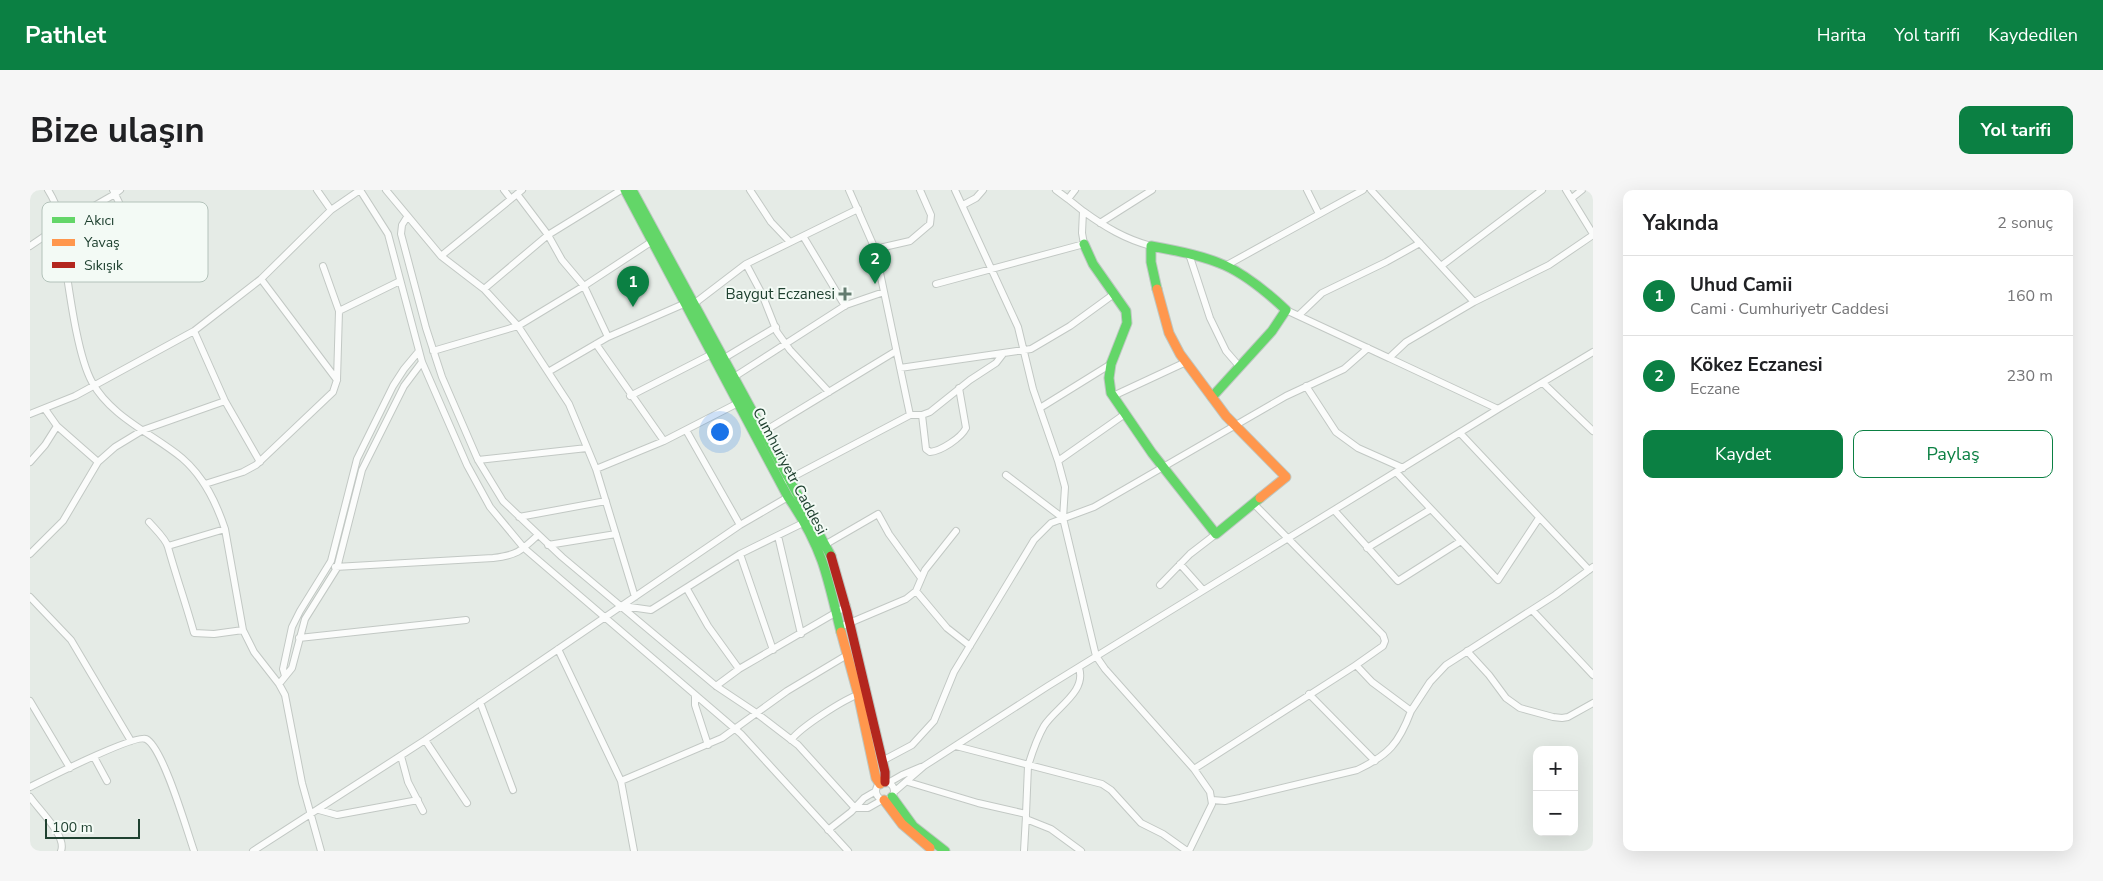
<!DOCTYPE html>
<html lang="tr">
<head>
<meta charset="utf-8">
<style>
  body { margin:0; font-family:"Nunito Sans",sans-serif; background:#f6f6f6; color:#202124 }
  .controls { position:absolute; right:15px; bottom:15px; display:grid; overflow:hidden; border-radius:10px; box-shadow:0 5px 20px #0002 }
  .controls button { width:45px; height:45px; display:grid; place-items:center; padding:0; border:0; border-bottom:1px solid #e0e0e0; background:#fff; color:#202124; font:25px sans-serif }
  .scale { position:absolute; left:15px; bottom:12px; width:95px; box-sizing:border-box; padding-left:5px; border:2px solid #1f4130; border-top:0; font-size:14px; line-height:18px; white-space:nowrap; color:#1f4130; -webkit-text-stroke:4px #f3faf5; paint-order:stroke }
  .you { position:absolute; left:689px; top:241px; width:18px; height:18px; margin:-12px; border:4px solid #fff; border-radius:50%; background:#1a73e8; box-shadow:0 0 0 8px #1a73e833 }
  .badge { display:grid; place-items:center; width:32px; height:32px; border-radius:50%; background:#0b8043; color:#fff; font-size:16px; font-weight:700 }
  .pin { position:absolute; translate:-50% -41px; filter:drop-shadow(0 1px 2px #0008) }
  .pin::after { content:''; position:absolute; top:26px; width:18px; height:15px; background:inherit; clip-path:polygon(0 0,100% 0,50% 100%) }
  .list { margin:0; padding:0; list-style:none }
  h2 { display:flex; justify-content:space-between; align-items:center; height:65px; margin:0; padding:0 20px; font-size:21px }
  h2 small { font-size:16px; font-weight:400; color:#757577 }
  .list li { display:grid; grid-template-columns:32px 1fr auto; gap:15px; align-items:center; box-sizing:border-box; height:80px; padding:0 20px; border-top:1px solid #e0e0e0 }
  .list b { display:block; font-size:19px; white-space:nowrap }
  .list p { margin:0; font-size:16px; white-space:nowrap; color:#757577 }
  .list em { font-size:16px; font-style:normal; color:#757577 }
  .actions { display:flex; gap:10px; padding:15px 20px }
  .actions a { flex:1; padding:11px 0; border:1px solid #0b8043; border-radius:10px; text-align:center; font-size:18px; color:#0b8043 }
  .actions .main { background:#0b8043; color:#fff }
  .map { position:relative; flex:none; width:1563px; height:661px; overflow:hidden; border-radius:10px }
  header { display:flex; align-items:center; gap:30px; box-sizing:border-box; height:70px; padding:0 25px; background:#0b8043; color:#fff }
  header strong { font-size:24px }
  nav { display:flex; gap:28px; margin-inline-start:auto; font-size:18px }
  .intro { display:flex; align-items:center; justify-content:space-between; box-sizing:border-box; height:120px; padding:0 30px }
  h1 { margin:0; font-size:35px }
  .button { padding:12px 22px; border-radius:10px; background:#0b8043; color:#fff; font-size:18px; font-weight:700 }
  main { display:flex; gap:30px; padding:0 30px }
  aside { flex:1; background:#fff; border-radius:10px; box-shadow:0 5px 20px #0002 }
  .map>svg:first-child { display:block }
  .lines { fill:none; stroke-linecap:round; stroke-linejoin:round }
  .street-casing { stroke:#c2c8c4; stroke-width:8 }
  .fast-casing { stroke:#bec7c2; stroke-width:11 }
  .slow-casing { stroke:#bec7c2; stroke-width:11 }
  .jam-casing { stroke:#bec7c2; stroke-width:11 }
  .street { stroke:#fbfcfb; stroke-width:6 }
  .fast { stroke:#63d668; stroke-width:9 }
  .slow { stroke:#ff974d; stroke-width:9 }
  .jam { stroke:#b3261e; stroke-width:9 }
  .poi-dot { fill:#647c70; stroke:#f3faf5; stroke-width:2 }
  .labels { text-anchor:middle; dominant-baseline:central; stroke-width:4; stroke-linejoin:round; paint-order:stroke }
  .poi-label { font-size:15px; fill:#1f4130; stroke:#f3faf5; text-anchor:end }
  .street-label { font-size:15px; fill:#1f4130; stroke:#f3faf5 }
  .key { fill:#f3faf5; stroke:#b3c2ba; stroke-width:1 }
  .key-label { font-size:14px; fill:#1f4130 }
</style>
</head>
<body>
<header>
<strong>Pathlet</strong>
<nav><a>Harita</a><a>Yol tarifi</a><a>Kaydedilen</a></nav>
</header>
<div class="intro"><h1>Bize ulaşın</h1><a class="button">Yol tarifi</a></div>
<main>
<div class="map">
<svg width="1563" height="661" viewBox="0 0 1563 661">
  <rect width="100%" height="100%" fill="#e5ebe6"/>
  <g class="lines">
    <defs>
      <path id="street" d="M18,0C33,24 31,40 34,66C39,98 47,165 62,192C81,227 123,244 152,268C174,287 186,312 195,339L213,440L224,462L249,494L255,505L272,593L291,661
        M83,0L106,48
        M287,0L301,20
        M330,0L358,44L392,172L437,275L460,317L494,358L711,544L818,661
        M356,0L411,66L454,99L488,136L539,214L566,279L605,407
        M474,0L481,9
        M720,0L741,32L760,52
        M819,0L845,59L880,51L900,34L901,25L890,0
        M925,0L988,137L1003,199L1028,271L1095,224
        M1026,0L1038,9L1045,0
        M1277,0L1289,24
        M1536,0L1563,44
        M487,4L518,45L532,70L554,96L578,147
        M1542,8L1552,0
        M933,15L946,8L953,0
        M1053,21C1075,37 1095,49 1121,56
        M377,27L372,35L371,44L396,138L412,187L448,270L473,311L532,367L686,496L725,522L768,555L825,618H838L852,610
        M1070,33L1122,0
        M0,56L31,35L85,4L90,0
        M1159,64L1180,128L1196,161L1209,176
        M411,66L492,0
        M716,74L732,104L747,142L760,160L799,202
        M1197,75L1333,0
        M1411,76L1512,0
        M231,89L307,190
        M906,94L1054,54L1052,43L1053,21L1038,9
        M454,99L518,45L591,0
        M1444,112L1519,75L1563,45
        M815,116L773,46L828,19
        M1256,120L1359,168L1376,152L1444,112L1341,0
        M309,121L370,91
        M1269,125L1292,103L1356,72L1390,53
        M164,141L195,211L230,272
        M566,154L634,251
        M403,161L488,136L554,96L621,52
        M691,170L746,137
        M870,178L1001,159L1040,136L1084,104
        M518,182L578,147L656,113H665L716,74L773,46
        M704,187L816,115L854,102
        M1513,193L1563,241
        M1276,196L1306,242L1328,258L1373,278
        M600,206L682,164
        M1083,206L1156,172
        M1010,218L1081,174
        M15,219L27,236L68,272
        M1468,219L1563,162
        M0,224L45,206L164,141L231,89L301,20L330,0
        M880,225H892L900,222L940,190L966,173L973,164
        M892,225L896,259L900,262C911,261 931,248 936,238L929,198
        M656,240L710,335
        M733,242L866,161
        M1430,243L1559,380
        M448,270L557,258
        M1028,271L1035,297L1033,328L1066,466L1075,479L1164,579L1180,602L1182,614L1159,661
        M0,272L15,255L27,236
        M566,279L634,251L710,212
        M1366,282L1468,390L1509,328
        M976,285L1033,328
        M755,291L880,225L845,59
        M175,294L213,282L226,275L303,202L307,190L309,121L293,76
        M1224,314L1353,445L1355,451L1353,456L1326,475
        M1304,320L1368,391L1431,351
        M489,327L576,311
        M119,332C125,339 136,349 138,357C146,386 156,414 164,443L184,444L213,440
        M748,346L771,444
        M518,355L586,344
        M138,356L195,339
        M791,357L848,324L859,344L891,388
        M1337,358L1401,319
        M0,364L33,331L68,272L85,257L113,240L195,211
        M710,364L743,460
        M1150,374L1173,400
        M305,377L463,368C487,365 490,362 508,345
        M1130,395L1160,364L1186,344
        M657,399L678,436L709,479
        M886,401L917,438L940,456
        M0,407L41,450L101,551
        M593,416L621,420L710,364L775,332
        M1502,420L1563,485
        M810,437L876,409L886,401L895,380L926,341
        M269,448L436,430
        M528,459L591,591L692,548L757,501L817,465
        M1437,461L1459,485L1476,508L1490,518L1523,527L1532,528L1538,527L1563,513
        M255,486L253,479L262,437L270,421L301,371L327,269L363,196L374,179L389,161
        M249,494L262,478L275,429L307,378L332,280L374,196L392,172
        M686,496L709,479L817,416
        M1279,504L1345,571
        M665,505V515L678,555
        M0,511L40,578
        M450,512L483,600
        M1381,521L1400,492L1416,475L1525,405L1563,377
        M395,550L437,613
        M761,550C771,537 814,509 830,504
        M926,556L1072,594L1081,600L1111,633L1133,644L1157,661
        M371,566L378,592L393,621
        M64,567L77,591
        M852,571L882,555L904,531L924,482L1004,350L1021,333L1064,317L1256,206L1314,179L1338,158
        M1164,579L1326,475L1342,492L1381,521C1369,553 1359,565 1327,580L1210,608L1195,611L1182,610
        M591,591L604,661
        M878,592L948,613L996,624L998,576C1002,563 1007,548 1014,536C1025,518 1057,502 1049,478
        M846 601a9 9 0 1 1 18 0a9 9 0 1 1-18 0Z
        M858,593L872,585L891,577
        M0,597C16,589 105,544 116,549C133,557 157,641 164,661
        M864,602L894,576L1018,496L1468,219L1359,168
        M0,607C9,620 37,646 31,661
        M289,620L307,625L388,610
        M996,629L1021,639L1051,661
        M798,640L821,622L834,608L846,601
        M223,661L395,550L710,335L758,307
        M994,661L996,626"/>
      <path id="fast" d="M595,0L758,307C772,327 784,349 792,371C800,394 805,419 811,442
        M602,0L801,366
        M1054,54L1063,74L1096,121L1097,133L1081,174L1079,188L1081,203L1122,263L1186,344L1230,308
        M1127,99L1121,72V56C1186,68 1207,74 1256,120L1242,141L1182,207
        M862,607L883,636L915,661"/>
      <path id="slow" d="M1127,99L1139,143L1150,164L1196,226L1256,287L1230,308
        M811,442L828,504L846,588L850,594
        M854,610L872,634L900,658"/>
      <path id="jam" d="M801,366L817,422L855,582V592"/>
    </defs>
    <use href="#street" class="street-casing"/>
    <use href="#fast" class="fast-casing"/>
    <use href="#slow" class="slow-casing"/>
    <use href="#jam" class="jam-casing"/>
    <use href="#street" class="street"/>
    <use href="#fast" class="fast"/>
    <use href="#slow" class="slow"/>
    <use href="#jam" class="jam"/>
  </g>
  <path class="poi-dot" d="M812.5 96.5h5v5h5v5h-5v5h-5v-5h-5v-5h5z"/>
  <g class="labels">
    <g class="poi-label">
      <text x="805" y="104">Baygut Eczanesi</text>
    </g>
    <g class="street-label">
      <text transform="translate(760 281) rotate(62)">Cumhuriyetr Caddesi</text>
    </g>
  </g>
  <rect x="12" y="12" width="166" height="80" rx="8" class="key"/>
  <rect x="22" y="27" width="23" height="6" fill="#63d668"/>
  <rect x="22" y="49" width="23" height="7" fill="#ff974d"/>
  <rect x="22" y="72" width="23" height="6" fill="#b3261e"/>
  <g class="key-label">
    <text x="54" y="35">Akıcı</text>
    <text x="54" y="57">Yavaş</text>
    <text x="54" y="80">Sıkışık</text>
  </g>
</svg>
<div class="controls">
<button>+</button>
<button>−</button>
</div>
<div class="scale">100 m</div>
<div class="you"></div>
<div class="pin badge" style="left:603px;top:117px">1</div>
<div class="pin badge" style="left:845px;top:94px">2</div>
</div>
<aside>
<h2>Yakında<small>2 sonuç</small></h2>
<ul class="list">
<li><span class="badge">1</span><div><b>Uhud Camii</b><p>Cami · Cumhuriyetr Caddesi</p></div><em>160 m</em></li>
<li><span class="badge">2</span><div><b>Kökez Eczanesi</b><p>Eczane</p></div><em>230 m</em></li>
</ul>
<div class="actions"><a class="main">Kaydet</a><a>Paylaş</a></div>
</aside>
</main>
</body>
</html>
